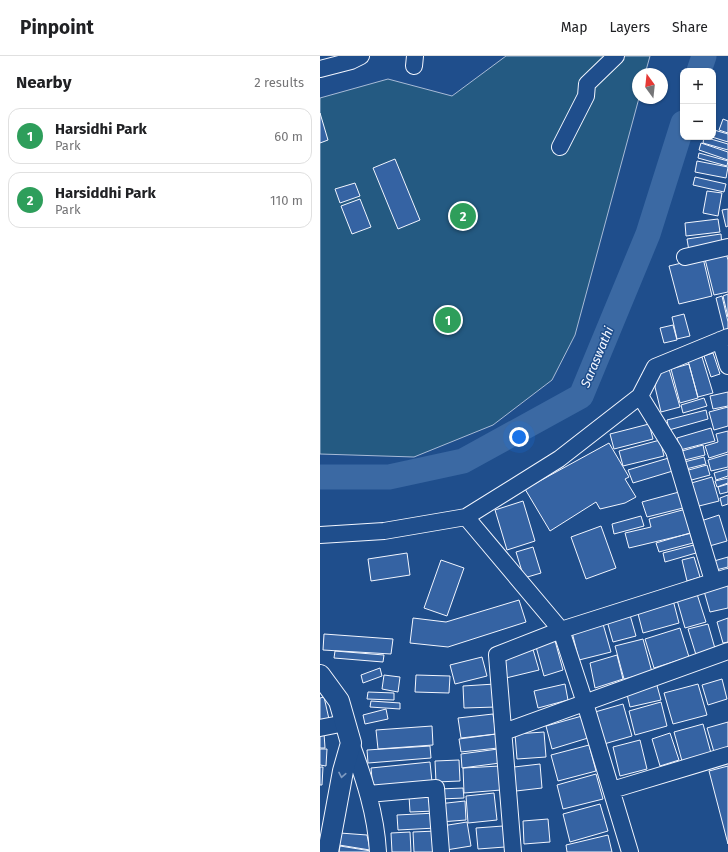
<!DOCTYPE html>
<html lang="en">
<head>
<meta charset="utf-8">
<style>
  body { margin:0; font-family:"Fira Sans",sans-serif; background:#f2f2f2; color:#202124 }
  .controls { position:absolute; right:12px; top:12px; display:grid; overflow:hidden; border-radius:8px; box-shadow:0 1px 3px #0004 }
  .controls button { width:36px; height:36px; display:grid; place-items:center; padding:0; border:0; border-bottom:1px solid #e0e0e0; background:#fff; color:#202124; font:20px sans-serif }
  .compass { position:absolute; left:312px; top:12px; width:36px; height:36px; border-radius:50%; background:#fff; box-shadow:0 1px 3px #0004; rotate:345deg }
  .you { position:absolute; left:199px; top:381px; width:14px; height:14px; margin:-10px; border:3px solid #fff; border-radius:50%; background:#1a73e8; box-shadow:0 0 0 6px #1a73e833 }
  .badge { display:grid; place-items:center; width:26px; height:26px; border-radius:50%; background:#846436; color:#fff; font-size:13px; font-weight:700 }
  .pin { position:absolute; translate:-50% -50%; border:2px solid #fff; box-shadow:0 1px 4px #0006 }
  .list { margin:0; padding:0; list-style:none }
  h2 { display:flex; justify-content:space-between; align-items:center; height:52px; margin:0; padding:0 16px; font-size:17px }
  h2 small { font-size:13px; font-weight:400; color:#757577 }
  .list li { display:grid; grid-template-columns:26px 1fr auto; gap:12px; align-items:center; box-sizing:border-box; height:56px; margin:0 8px 8px; padding:0 8px; border:1px solid #e0e0e0; border-radius:12px }
  .list b { display:block; font-size:15px; white-space:nowrap }
  .list p { margin:0; font-size:13px; white-space:nowrap; color:#757577 }
  .list em { font-size:13px; font-style:normal; color:#757577 }
  .map { position:relative; flex:none; width:408px; height:796px; overflow:hidden }
  header { display:flex; align-items:center; gap:24px; box-sizing:border-box; height:56px; padding:0 20px; background:#fff; border-bottom:1px solid #e0e0e0 }
  header strong { font-size:19px }
  nav { display:flex; gap:22px; margin-inline-start:auto; font-size:14px }
  main { display:flex }
  aside { flex:1; background:#fff }
  .map>svg:first-child { display:block }
  .green { fill:#245a82; stroke:#a8bbd7 }
  .lines { fill:none; stroke-linecap:round; stroke-linejoin:round }
  .river { stroke:#3b69a3; stroke-width:25 }
  .building { fill:#3563a3; stroke:#f2f6ff }
  .minor-casing { stroke:#f2f6ff; stroke-width:18 }
  .major-casing { stroke:#f2f6ff; stroke-width:22 }
  .minor { stroke:#1f4e8c; stroke-width:16 }
  .major { stroke:#1f4e8c; stroke-width:20 }
  .oneway { stroke:#7e9ac0 }
  .labels { text-anchor:middle; dominant-baseline:central; stroke-width:3; stroke-linejoin:round; paint-order:stroke }
  .water-label { font-size:13px; font-style:italic; fill:#f2f6ff; stroke:#1f4e8c }
</style>
</head>
<body>
<header>
<strong>Pinpoint</strong>
<nav><a>Map</a><a>Layers</a><a>Share</a></nav>
</header>
<main>
<aside>
<h2>Nearby<small>2 results</small></h2>
<ul class="list">
<li><span class="badge" style="background:#2e9e5b">1</span><div><b>Harsidhi Park</b><p>Park</p></div><em>60 m</em></li>
<li><span class="badge" style="background:#2e9e5b">2</span><div><b>Harsiddhi Park</b><p>Park</p></div><em>110 m</em></li>
</ul>
</aside>
<div class="map">
<svg width="408" height="796" viewBox="0 0 408 796">
  <rect width="100%" height="100%" fill="#1f4e8c"/>
  <path class="green" d="M186,0H330L325,18H318L319,42L255,279L232,324L173,369L94,401L0,398V42L68,23L132,40Z"/>
  <g class="lines">
    <path class="river" d="M379,15L384,0
      M0,421H69L143,405L261,340L328,178L363,67"/>
  </g>
  <path class="building" d="M0,57L8,84L0,87Z
    M403,63L408,65V77L399,74Z
    M394,74L408,78V86L392,81Z
    M384,81L408,88V94L383,87Z
    M381,87L408,96V104L379,94Z
    M379,97L408,105L407,110L378,102Z
    M75,103L100,164L78,173L53,112Z
    M377,105L408,111L406,122L375,116Z
    M375,121L406,128L404,136L373,129Z
    M35,127L40,140L20,147L15,133Z
    M387,135L402,137L398,160L383,157Z
    M40,143L51,171L32,178L21,150Z
    M408,153V170L406,171L402,154Z
    M398,163L400,176L366,180L365,167Z
    M401,178L402,190L369,195L367,183Z
    M406,197L408,204V236L394,239L385,203Z
    M383,202L392,240L359,248L349,210Z
    M408,238V261L403,240Z
    M402,240L408,266V273L404,274L396,242Z
    M364,258L370,280L357,283L352,261Z
    M353,269L357,284L344,287L340,272Z
    M393,297L400,318L391,321L384,300Z
    M382,301L393,337L378,341L368,305Z
    M369,308L378,342L360,347L351,313Z
    M349,313L360,351L341,356L335,331L337,322L342,315Z
    M408,336V350L393,353L390,340Z
    M384,342L387,350L363,357L361,349Z
    M408,351V370L394,374L389,356Z
    M386,354L388,363L349,374L347,364Z
    M329,368L333,383L294,393L290,378Z
    M391,372L395,385L360,394L357,382Z
    M408,375V396L389,402L385,390L398,386L396,378Z
    M340,384L344,400L303,410L299,395Z
    M289,387L309,421L305,423L316,441L305,447L280,453L276,446L230,475L205,433Z
    M383,389L385,399L365,404L362,395Z
    M408,398V411L391,415L388,404Z
    M352,401L356,414L313,427L308,414Z
    M384,401L386,408L366,413L364,406Z
    M387,409L390,419L368,425L365,415Z
    M408,413V420L396,424L394,417Z
    M392,421L399,445L375,451L368,428Z
    M408,422V427L397,431L395,425Z
    M408,428V436L400,438L398,431Z
    M359,436L363,452L327,461L322,446Z
    M408,439V448L402,450L400,442Z
    M203,445L215,485L187,494L175,454Z
    M366,453L372,477L309,492L305,477L331,471L329,463Z
    M399,459L407,485L386,491L378,466Z
    M321,460L324,470L294,478L292,468Z
    M281,470L296,512L266,523L251,481Z
    M370,477L373,487L339,496L336,487Z
    M374,489L376,497L345,506L343,497Z
    M213,491L221,517L204,522L196,496Z
    M87,497L90,519L51,525L48,503Z
    M374,501L380,521L367,525L362,504Z
    M408,501V511L396,514L394,505Z
    M121,504L144,512L127,560L104,552Z
    M408,529V552L390,556L384,535Z
    M377,538L386,566L365,572L357,544Z
    M199,544L206,566L128,591L90,587L93,562L126,566Z
    M353,544L359,567L323,577L317,554Z
    M310,559L316,580L293,586L287,565Z
    M408,562V586L403,587L397,566Z
    M283,568L291,596L259,604L252,576Z
    M388,568L396,596L377,602L368,573Z
    M360,572L369,601L334,612L325,583Z
    M4,578L73,583L71,598L3,594Z
    M234,581L243,614L224,620L215,587Z
    M323,583L332,616L304,623L295,590Z
    M212,590L219,614L186,622L185,601Z
    M15,595L64,599L63,606L14,602Z
    M297,599L303,623L275,632L270,607Z
    M162,601L167,620L135,628L130,609Z
    M60,612L62,620L43,627L41,619Z
    M64,619L80,621L78,636L62,633Z
    M96,619L130,620L129,637L95,636Z
    M402,623L407,643L388,649L382,629Z
    M336,626L341,644L310,651L306,634Z
    M175,628L176,651L144,652L143,630Z
    M245,628L248,644L218,652L214,635Z
    M378,628L387,659L353,668L344,637Z
    M48,636L74,637V644L47,643Z
    M4,641L9,663L0,665V642Z
    M51,645L80,647V653L50,651Z
    M341,646L347,670L315,679L309,655Z
    M303,648L312,680L284,688L275,656Z
    M66,653L68,663L45,668L43,659Z
    M173,658L176,678L141,682L138,662Z
    M262,660L268,682L232,693L226,670Z
    M408,666V692L394,696L387,672Z
    M383,668L391,697L362,705L354,676Z
    M112,670L113,689L58,693L56,674Z
    M224,676L226,701L197,703L195,678Z
    M0,677H4L5,692H0Z
    M350,677L359,704L340,710L332,683Z
    M176,678L178,692L141,696L139,683Z
    M320,684L327,713L300,720L293,691Z
    M269,689L276,715L238,725L231,699Z
    M110,690L111,702L48,707L47,694Z
    M0,693H7L6,710L0,709Z
    M178,693L180,707L142,712L141,698Z
    M139,704L140,725L116,726L115,705Z
    M110,706L112,726L53,733L51,712Z
    M220,708L222,732L196,735L194,711Z
    M180,710L181,734L144,737L143,712Z
    M408,710V788L389,715Z
    M0,711H3L2,729H0Z
    M276,718L283,743L243,753L237,729Z
    M143,732L144,742L120,743L119,733Z
    M174,737L177,764L148,767L146,740Z
    M115,739V755L90,756L89,740Z
    M145,745L146,764L120,766L118,748Z
    M280,748L288,775L250,786L243,758Z
    M116,757V772L78,774L77,759Z
    M228,763L230,786L204,788L203,765Z
    M147,766L151,790L126,794L122,770Z
    M183,770L185,791L158,793L156,772Z
    M116,775L117,796H94L93,776Z
    M90,776L91,796H72L71,777Z
    M20,777L47,779L50,794L19,789Z
    M288,779L292,796H247L246,789Z
    M20,790L51,795V796H19Z"/>
  <g class="lines">
    <defs>
      <path id="minor" d="M94,10L95,0
        M0,13L31,5L41,0
        M240,91L266,40L267,28L296,0
        M365,201L408,191
        M400,284L408,310
        M320,340L354,395L393,525
        M146,461L241,574L265,647L310,796
        M0,479L64,475L146,461L239,403L320,340L335,311L408,281
        M0,672L25,667
        M184,676L408,595
        M31,687C44,722 56,758 58,796
        M292,734L408,699
        M48,738L116,732L121,796
        M193,796L177,599L241,574L408,521"/>
      <path id="major" d="M0,619L19,645L31,687L23,715L8,796"/>
    </defs>
    <use href="#minor" class="minor-casing"/>
    <use href="#major" class="major-casing"/>
    <use href="#minor" class="minor"/>
    <use href="#major" class="major"/>
  </g>
  <defs><path id="oneway-chevron" d="M-2-3.5L2.5 0L-2 3.5" fill="none" stroke-width="1.6" stroke-linecap="round" stroke-linejoin="round"/></defs>
  <use class="oneway" href="#oneway-chevron" transform="translate(22 719) rotate(101)"/>
  <g class="labels">
    <g class="water-label">
      <text transform="translate(277 301) rotate(-67)">Saraswathi</text>
    </g>
  </g>
</svg>
<div class="controls">
<button>+</button>
<button>−</button>
</div>
<svg class="compass" viewBox="-18 -18 36 36"><path d="M0-13l5 13h-10z" fill="#e53935"/><path d="M0 13l5-13h-10z" fill="#757577"/></svg>
<div class="you"></div>
<div class="pin badge" style="left:128px;top:264px;background:#2e9e5b">1</div>
<div class="pin badge" style="left:143px;top:160px;background:#2e9e5b">2</div>
</div>
</main>
</body>
</html>
